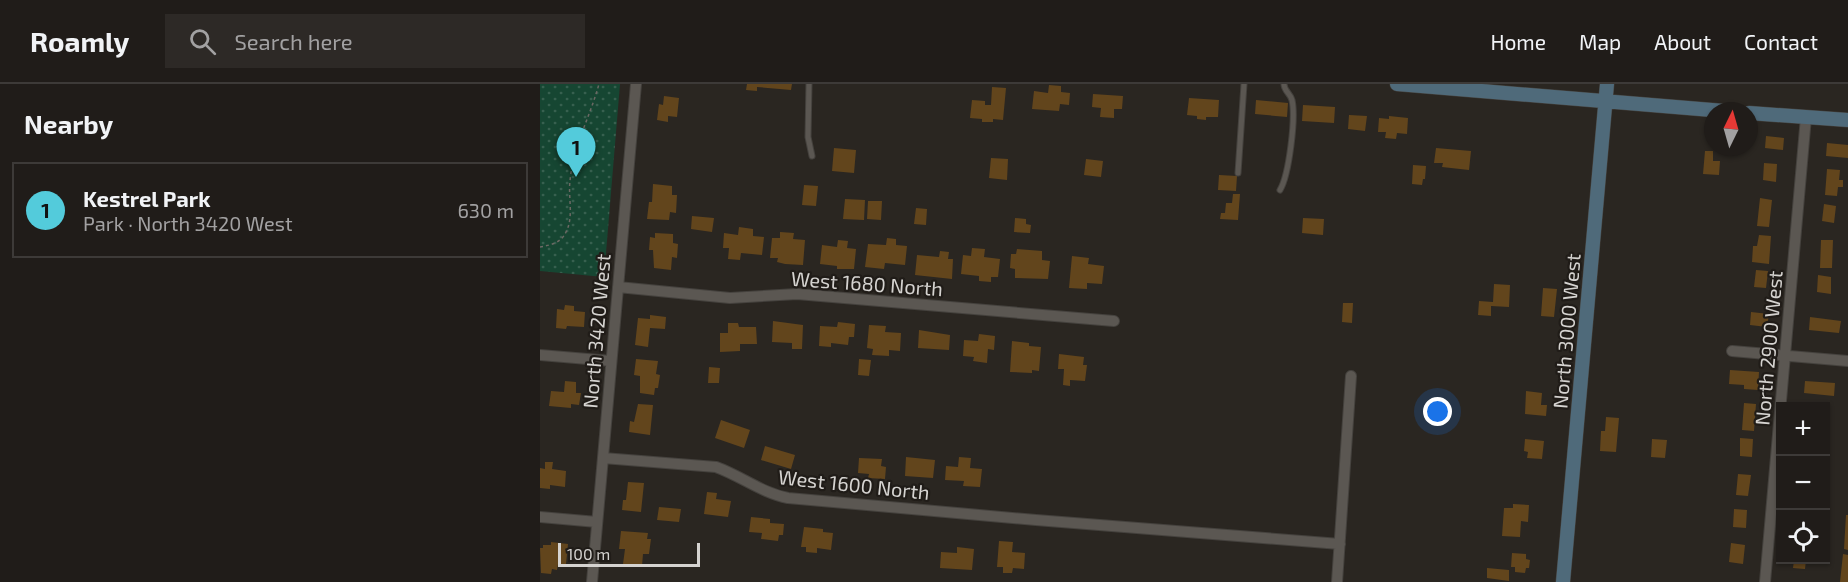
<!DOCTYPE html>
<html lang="en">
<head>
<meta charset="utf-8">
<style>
  body { margin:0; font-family:"Exo 2",sans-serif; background:#2d2926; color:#f1f3f6 }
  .controls { position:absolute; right:18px; bottom:18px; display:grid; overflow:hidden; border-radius:0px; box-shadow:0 2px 4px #0004 }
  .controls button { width:54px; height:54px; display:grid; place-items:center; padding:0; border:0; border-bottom:2px solid #3d3a38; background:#201c19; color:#f1f3f6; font:30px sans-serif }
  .compass { position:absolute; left:1164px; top:18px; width:54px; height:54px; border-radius:50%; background:#201c19; box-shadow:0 2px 4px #0004; rotate:5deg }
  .scale { position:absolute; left:18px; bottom:15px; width:142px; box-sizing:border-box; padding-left:6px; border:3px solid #d5d3d0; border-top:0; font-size:16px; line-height:21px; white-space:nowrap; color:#d5d3d0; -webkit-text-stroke:4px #201c18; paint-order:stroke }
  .you { position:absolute; left:898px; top:328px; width:21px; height:21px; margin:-15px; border:4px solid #fff; border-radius:50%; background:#1a73e8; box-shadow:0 0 0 9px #1a73e833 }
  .badge { display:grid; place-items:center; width:39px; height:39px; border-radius:50%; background:#53cbdb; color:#111; font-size:20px; font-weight:700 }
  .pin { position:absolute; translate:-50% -50px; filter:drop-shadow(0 2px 3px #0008) }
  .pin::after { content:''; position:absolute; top:32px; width:21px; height:18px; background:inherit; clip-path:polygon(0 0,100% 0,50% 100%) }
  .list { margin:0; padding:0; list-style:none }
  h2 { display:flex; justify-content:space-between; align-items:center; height:78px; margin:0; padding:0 24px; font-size:26px }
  h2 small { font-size:20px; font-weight:400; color:#a2a1a2 }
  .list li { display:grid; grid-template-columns:39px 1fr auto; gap:18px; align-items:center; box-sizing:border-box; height:96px; margin:0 12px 12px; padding:0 12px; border:2px solid #3d3a38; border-radius:0px }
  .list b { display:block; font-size:22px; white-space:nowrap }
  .list p { margin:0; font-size:20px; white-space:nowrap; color:#a2a1a2 }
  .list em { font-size:20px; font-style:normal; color:#a2a1a2 }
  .icon { flex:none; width:33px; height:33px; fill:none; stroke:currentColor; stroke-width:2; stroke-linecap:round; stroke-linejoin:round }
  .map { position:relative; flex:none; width:1308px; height:498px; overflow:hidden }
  header { display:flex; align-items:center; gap:36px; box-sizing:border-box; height:84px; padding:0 30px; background:#201c19; border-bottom:2px solid #3d3a38 }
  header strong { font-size:28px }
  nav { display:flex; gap:33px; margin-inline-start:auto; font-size:21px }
  .search { width:420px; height:54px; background:#2d2926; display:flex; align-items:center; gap:15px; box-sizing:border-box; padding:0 21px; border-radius:0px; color:#a2a1a2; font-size:22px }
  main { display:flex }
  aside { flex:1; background:#201c19 }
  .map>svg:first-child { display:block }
  .park { fill:url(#park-dots) }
  .building { fill:#62451c }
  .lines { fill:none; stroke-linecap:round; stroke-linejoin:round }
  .service-casing { stroke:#45423e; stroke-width:7 }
  .minor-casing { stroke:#45423e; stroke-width:12 }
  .secondary-casing { stroke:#45423e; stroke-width:15 }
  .path { stroke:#6c6964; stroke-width:1.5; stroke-dasharray:3 3; stroke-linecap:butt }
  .service { stroke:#5b5752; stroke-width:5 }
  .minor { stroke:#5b5752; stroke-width:10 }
  .secondary { stroke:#4f6a7a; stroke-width:14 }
  .labels { text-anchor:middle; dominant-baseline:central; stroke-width:4.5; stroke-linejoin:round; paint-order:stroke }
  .street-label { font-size:20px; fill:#d5d3d0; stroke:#201c18 }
</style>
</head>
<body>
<header>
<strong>Roamly</strong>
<div class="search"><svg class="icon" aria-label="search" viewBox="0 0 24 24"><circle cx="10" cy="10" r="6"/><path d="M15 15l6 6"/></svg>Search here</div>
<nav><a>Home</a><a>Map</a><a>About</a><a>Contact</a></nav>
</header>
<main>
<aside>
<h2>Nearby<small></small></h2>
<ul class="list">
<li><span class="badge">1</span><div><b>Kestrel Park</b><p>Park · North 3420 West</p></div><em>630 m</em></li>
</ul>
</aside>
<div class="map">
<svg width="1308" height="498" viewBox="0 0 1308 498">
  <defs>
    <pattern id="park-dots" width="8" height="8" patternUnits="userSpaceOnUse" patternTransform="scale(1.5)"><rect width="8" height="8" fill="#164632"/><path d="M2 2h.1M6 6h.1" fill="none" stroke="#37604f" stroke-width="1.8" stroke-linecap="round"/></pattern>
  </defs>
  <rect width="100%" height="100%" fill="#2a2621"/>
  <path class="park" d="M0,0H80L64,193L0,187Z"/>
  <path class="building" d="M207,0H252L251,6L217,3V7L206,6Z
    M509,1L521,2V8L530,9L529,21L520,20L519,27L492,25L494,7L508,9Z
    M452,3L466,4L463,36L453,35V38H442V35L430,34L432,16L445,17V21H451Z
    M553,10L583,12L582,25H574V34L560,33L561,24L552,23Z
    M124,12L139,14L137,33L128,32V38L117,36L119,20L123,21Z
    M649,14L679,16L678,33H666V36L657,35V32L647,31Z
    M716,16L748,19L747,33L715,30Z
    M763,21L795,23L794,39L762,37Z
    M809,31L827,32L825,47L808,45Z
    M849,32L868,34L867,50L857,49L856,55L845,54L846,48H838L839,34L849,35Z
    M1226,52L1244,54L1243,66L1225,64Z
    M1287,59L1308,61V74L1286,72Z
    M294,64L316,66L314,89L292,87Z
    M896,64L931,67L929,86L902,83L903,79H894Z
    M1165,67H1173V77H1180L1179,91L1163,90Z
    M451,74L468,75L467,96L449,94Z
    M546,75L563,77L561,93L544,91Z
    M1224,79L1237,80L1236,98L1223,96Z
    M873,81L886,82L885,95H883L882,101L872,100Z
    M1287,85L1300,86L1299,96H1303V103H1298L1297,112L1285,111Z
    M679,91L697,92L696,107L678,106Z
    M113,100L132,102V111H137L136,129L130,128L129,136L107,135L109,118H112Z
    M264,101L278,102L276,122L262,121Z
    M693,110H700L698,136L680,135L681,129H685L686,119H692Z
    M1220,114L1232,116L1229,143L1217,142Z
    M305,115L325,116L324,136L303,135Z
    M328,117H342L341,136L327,135Z
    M1284,120L1296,122L1294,139L1282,137Z
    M376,124L387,125L386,141L374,140Z
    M152,132L174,134L172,148L151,145Z
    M475,134L486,135V140L491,141L490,149L474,148Z
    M763,134L784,135L783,151L762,149Z
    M199,143L213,145V152L224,153L222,171L201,169L200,176L188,175L189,164H183L184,149L198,151Z
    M240,148L254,149L253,155L265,156L263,181L245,180L237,178L238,174H230L232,154H240Z
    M115,149L133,150V159L138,160L137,174L132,173L131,186L114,184L113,166H109L110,153L115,154Z
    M1219,151L1231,152L1229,180L1212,178L1213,162H1217Z
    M347,154L356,155V161L367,162L365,181L345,179L344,185L325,183L328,160L346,161Z
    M298,156L308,157L307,164L316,165L314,185H297V182L280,180L282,161L297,163Z
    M1281,156H1293L1292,184H1280Z
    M432,164L445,165L444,173L460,175L458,193H451V198L439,197V192L421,190L423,171L431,172Z
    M477,165L502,167V176L510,177L508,195L475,194V185L470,184L471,170H476Z
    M400,167L409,168L408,175H413L412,195L375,191L377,171L399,173Z
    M532,172L549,174L548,180L564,182L562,200L547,199V205L529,204Z
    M1216,186L1228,187L1226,204L1214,203Z
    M1278,191L1291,193V210L1277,208Z
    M954,200L970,201L969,223L951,222V232L938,231L939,217L953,218Z
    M1003,204L1017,205L1014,233L1001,232Z
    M803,219H813L812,239L802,238Z
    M25,221L34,222V227L45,228L44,243L27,242L26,245L16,244L17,225L24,226Z
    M1211,228L1229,230L1227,243L1210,241Z
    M110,231L126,233L125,245L110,244L108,263L95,261L98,234L110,235Z
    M1270,233L1301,237L1299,249L1269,246Z
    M233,237L263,241L262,265H252V259L232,258Z
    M298,238L315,240L314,253H309L308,261L291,259V263L279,262L280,242L297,243Z
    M188,239H198L199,243H216L217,260H200V267L180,268V249H188Z
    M329,241L346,242L345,248L361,249L360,267L349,266V272L332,271L333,265L327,264Z
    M379,246L410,251L409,266L378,264Z
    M439,250L455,252L454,266L448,265L447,279L433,277L434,273L423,272L424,256L438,257Z
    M472,257L489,259V262L501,263L499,287L492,286V289L470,288Z
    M519,270L544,273L543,281H547L545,297L530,296V302L523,301L524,285H518Z
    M96,275L118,277L116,290L120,291L118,304H115L114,311L100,309V292L94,291Z
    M319,275L331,276L329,292L318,291Z
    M169,283L180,284L179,299H168Z
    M1190,286L1219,288L1218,306L1204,305V301L1189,300Z
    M25,297L36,298V309H41L39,321L31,320V324L9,322L11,307L24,308Z
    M1265,297L1295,299L1294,312L1264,309Z
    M986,307L1002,309L1001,321H1007L1006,332L985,330Z
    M1204,319L1216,320L1214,347L1202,346Z
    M98,320L113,321L110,351L89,348L90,337L94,338Z
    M1066,333L1079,334L1076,368L1060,367L1061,347H1065Z
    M181,336L210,346L204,364L175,354Z
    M1200,354L1213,355L1212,373L1200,372Z
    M985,355L1004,357L1002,375L987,374L988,368L984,367Z
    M1112,355L1127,356L1125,374L1111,373Z
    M225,362L255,371L251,385L221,376Z
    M366,373L395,376L393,394L365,392Z
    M419,373L431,374L430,384L442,385L440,403L423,402L424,397L405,396L406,382L418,383Z
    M319,374L342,375L341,382L346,383L345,395L328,394L329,390L318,389Z
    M5,378H13L12,385L26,387L25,403L10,401V405L0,404V384L5,385Z
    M1198,390L1211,391L1208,412L1196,411Z
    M88,398L104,399L101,428L82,426L83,416H86Z
    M167,408L177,409L176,415L191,417L188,433L164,430Z
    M973,420L989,421L988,438L981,437L980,453L962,452L964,424H973Z
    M119,423L141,425L139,438L117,436Z
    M1194,425L1207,426L1206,444L1193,443Z
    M1306,431H1308V466L1304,465Z
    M211,433L230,435V439L244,440L243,451H239L238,457L221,455L222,449L209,448Z
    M264,443L283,445V448L293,449L291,466L277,464V469L266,468V463H261Z
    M81,447L108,449L107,455H111L109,470H103L102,482L83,480L85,465H79Z
    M459,457L473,458L472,468L485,469L484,485L473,484L472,489H463V483H457Z
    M11,458L28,460L26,480H18L17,486L12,485L11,490L1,489L0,464H3V461H11Z
    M1191,459L1205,461L1203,480L1189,478Z
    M417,463L434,465L432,486L400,484L401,468L417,469Z
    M972,469L986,470V475L990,476L989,484H986L985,489L975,488V483H971Z
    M1303,470L1308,471V498H1300Z
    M1254,476H1266L1265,485L1253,484Z
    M947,484L969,486V497L947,494Z"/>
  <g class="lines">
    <defs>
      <path id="service" d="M269,0L268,53L272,72
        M698,89L704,0
        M740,106C749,91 756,34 752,16C750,9 744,7 744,0"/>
      <path id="minor" d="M78,203L190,214L257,210L574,237
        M1192,267L1308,277
        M0,271L71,277
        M63,374L176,383C201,392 222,409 248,414L496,436L800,460
        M0,433L57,438
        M52,498L96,0
        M797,498L811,292
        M1225,498L1266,33"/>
      <path id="secondary" d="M857,0L1184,27
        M1209,29L1308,36
        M1023,498L1067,0"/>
    </defs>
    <use href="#service" class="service-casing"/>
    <use href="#minor" class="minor-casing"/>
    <use href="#secondary" class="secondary-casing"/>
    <path class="path" d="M0,163C11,161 21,159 26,148C34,133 28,113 30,97C33,63 50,33 59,0"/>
    <use href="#service" class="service"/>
    <use href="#minor" class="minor"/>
    <use href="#secondary" class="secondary"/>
  </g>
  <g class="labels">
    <g class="street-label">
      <text transform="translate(327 199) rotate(4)">West 1680 North</text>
      <text transform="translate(56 247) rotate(-85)">North 3420 West</text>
      <text transform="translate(1026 247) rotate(-85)">North 3000 West</text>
      <text transform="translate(1228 264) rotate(-85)">North 2900 West</text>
      <text transform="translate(314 400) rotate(6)">West 1600 North</text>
    </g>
  </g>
</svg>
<div class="controls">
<button>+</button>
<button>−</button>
<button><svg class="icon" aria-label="locate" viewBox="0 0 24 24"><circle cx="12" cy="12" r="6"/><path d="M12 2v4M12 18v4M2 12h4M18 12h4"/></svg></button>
</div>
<svg class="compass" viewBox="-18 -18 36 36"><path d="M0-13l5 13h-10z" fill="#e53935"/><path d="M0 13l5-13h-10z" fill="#a2a1a2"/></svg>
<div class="scale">100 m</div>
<div class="you"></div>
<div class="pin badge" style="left:36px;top:93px">1</div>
</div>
</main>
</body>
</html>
